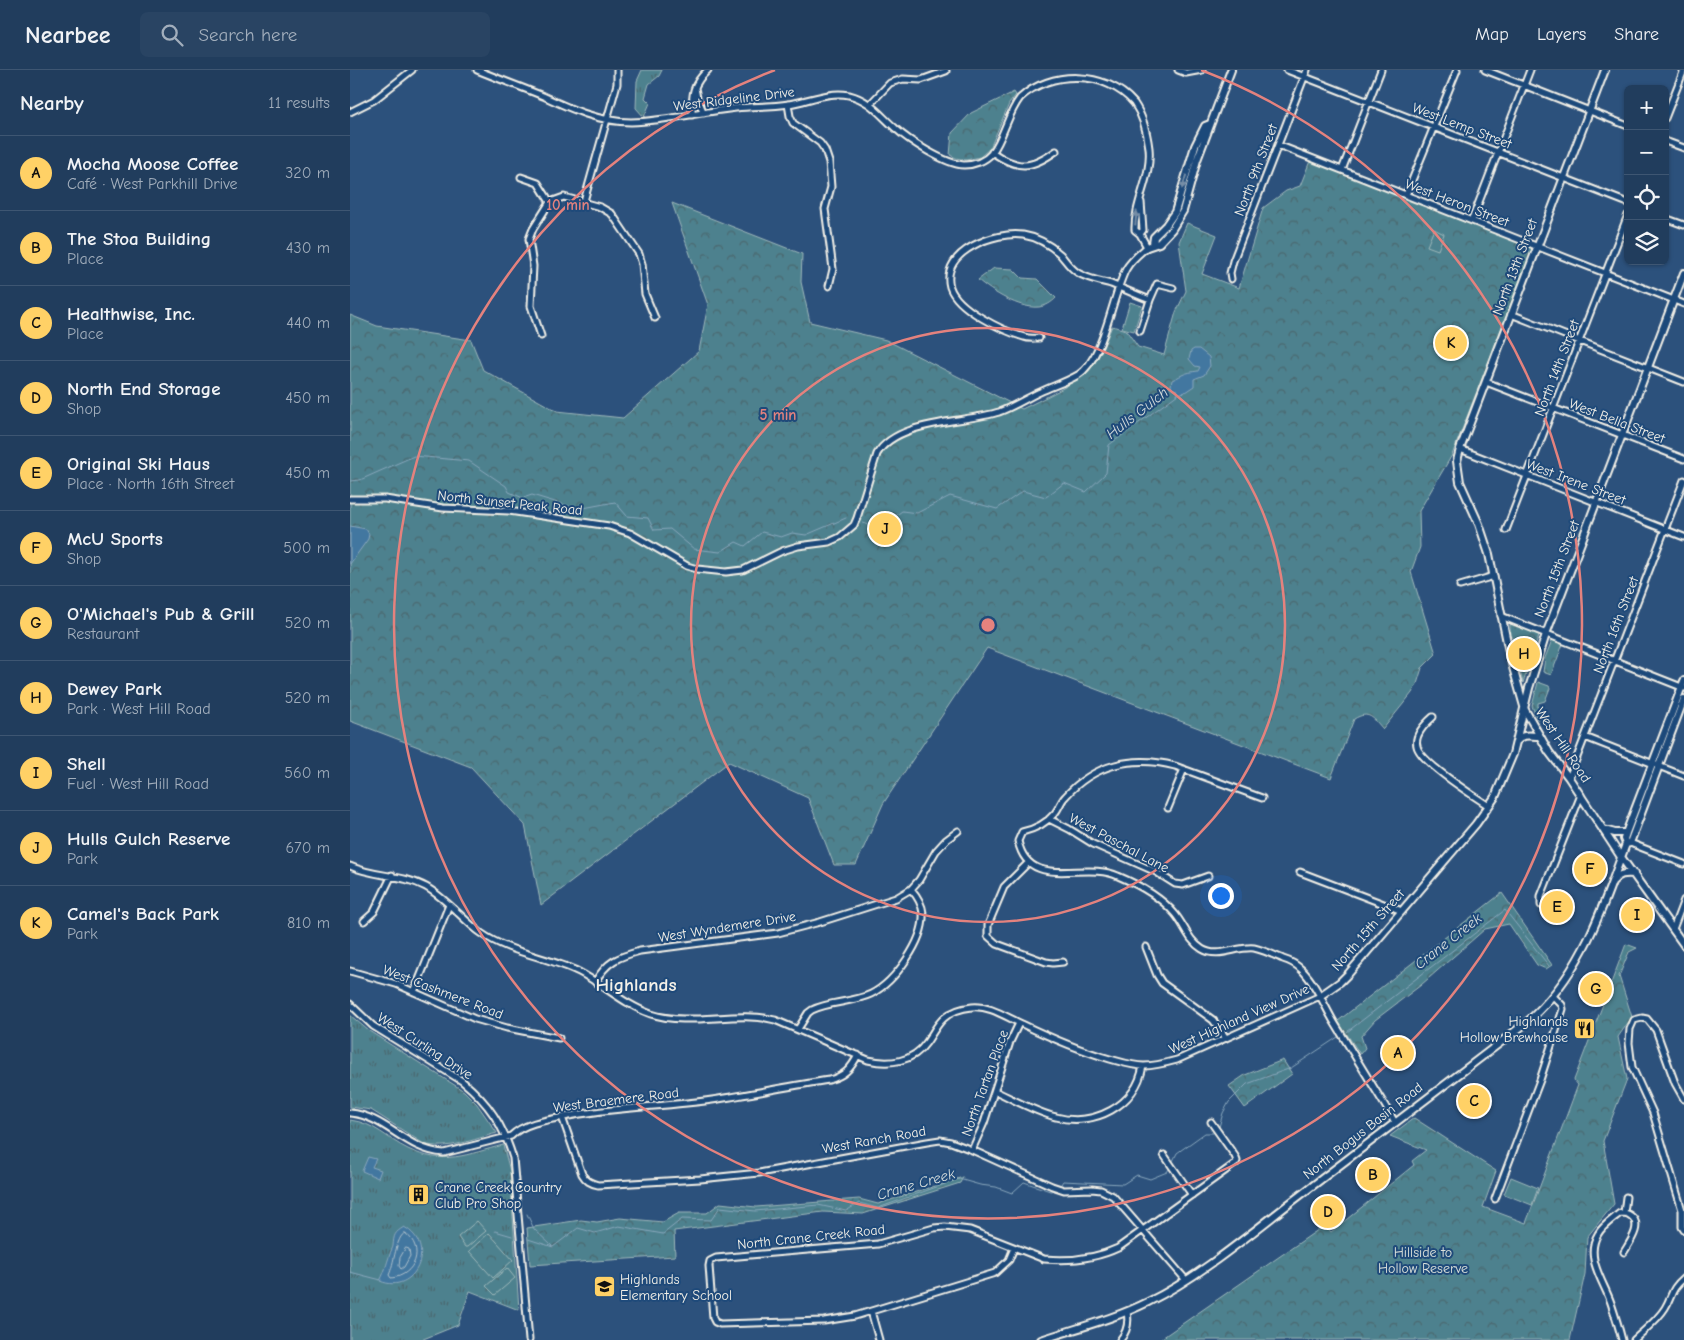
<!DOCTYPE html>
<html lang="en">
<head>
<meta charset="utf-8">
<style>
  body { margin:0; font-family:"Comic Neue",sans-serif; background:#294463; color:#f1f3f6 }
  .controls { position:absolute; right:15px; top:15px; display:grid; overflow:hidden; border-radius:8px; box-shadow:0 1px 4px #0004 }
  .controls button { width:45px; height:45px; display:grid; place-items:center; padding:0; border:0; border-bottom:1px solid #3e5672; background:#213d5d; color:#f1f3f6; font:25px sans-serif }
  .you { position:absolute; left:870px; top:825px; width:18px; height:18px; margin:-12px; border:4px solid #fff; border-radius:50%; background:#1a73e8; box-shadow:0 0 0 8px #1a73e833 }
  .badge { display:grid; place-items:center; width:32px; height:32px; border-radius:50%; background:#ffd166; color:#111; font-size:16px; font-weight:700 }
  .pin { position:absolute; translate:-50% -50%; border:2px solid #fff; box-shadow:0 1px 5px #0006 }
  .list { margin:0; padding:0; list-style:none }
  h2 { display:flex; justify-content:space-between; align-items:center; height:65px; margin:0; padding:0 20px; font-size:21px }
  h2 small { font-size:16px; font-weight:400; color:#a2aebc }
  .list li { display:grid; grid-template-columns:32px 1fr auto; gap:15px; align-items:center; box-sizing:border-box; height:75px; padding:0 20px; border-top:1px solid #3e5672 }
  .list b { display:block; font-size:19px; white-space:nowrap }
  .list p { margin:0; font-size:16px; white-space:nowrap; color:#a2aebc }
  .list em { font-size:16px; font-style:normal; color:#a2aebc }
  .icon { flex:none; width:28px; height:28px; fill:none; stroke:currentColor; stroke-width:2; stroke-linecap:round; stroke-linejoin:round }
  .map { position:relative; flex:none; width:1334px; height:1270px; overflow:hidden }
  header { display:flex; align-items:center; gap:30px; box-sizing:border-box; height:70px; padding:0 25px; background:#213d5d; border-bottom:1px solid #3e5672 }
  header strong { font-size:24px }
  nav { display:flex; gap:28px; margin-inline-start:auto; font-size:18px }
  .search { width:350px; height:45px; background:#294463; display:flex; align-items:center; gap:12px; box-sizing:border-box; padding:0 18px; border-radius:8px; color:#a2aebc; font-size:19px }
  main { display:flex }
  aside { flex:1; background:#213d5d }
  .map>svg:first-child { display:block }
  .grass { fill:url(#grass-tufts); stroke:#a0b9bb }
  .forest { fill:url(#forest-crowns); stroke:#a0b9bb }
  .garden { fill:#4d818e; stroke:#a0b9bb }
  .water { fill:#4377a0; stroke:#8aa8bd }
  .lines { fill:none; stroke-linecap:round; stroke-linejoin:round }
  .shore { stroke:#adc0cb; stroke-width:1 }
  .stream { stroke:#8aa8bd; stroke-width:1 }
  .minor-casing { stroke:#f4f1e8; stroke-width:9 }
  .tertiary-casing { stroke:#f4f1e8; stroke-width:10 }
  .minor { stroke:#1f4a7a; stroke-width:5 }
  .tertiary { stroke:#1f4a7a; stroke-width:6 }
  .oneway { fill:#748da6 }
  .ring { fill:none; stroke:#e4827e; stroke-width:2.5 }
  .labels { text-anchor:middle; dominant-baseline:central; stroke-width:4; stroke-linejoin:round; paint-order:stroke }
  .street-label { font-size:14px; fill:#f4f1e8; stroke:#1f4a7a }
  .poi-label { font-size:14px; fill:#f4f1e8; stroke:#1f4a7a; text-anchor:start }
  .park-label { font-size:14px; fill:#dbe0da; stroke:#1f4a7a }
  .water-label { font-size:15px; font-style:italic; fill:#d9dfdd; stroke:#1f4a7a }
  .district-label { font-size:19px; font-weight:bold; fill:#f4f1e8; stroke:#1f4a7a }
  .centre { fill:#e4827e; stroke:#1f4a7a; stroke-width:2.5 }
  .ring-label { font-size:15px; text-anchor:middle; font-weight:bold; fill:#e4827e; stroke:#1f4a7a; stroke-width:4; stroke-linejoin:round; paint-order:stroke }
</style>
</head>
<body>
<header>
<strong>Nearbee</strong>
<div class="search"><svg class="icon" aria-label="search" viewBox="0 0 24 24"><circle cx="10" cy="10" r="6"/><path d="M15 15l6 6"/></svg>Search here</div>
<nav><a>Map</a><a>Layers</a><a>Share</a></nav>
</header>
<main>
<aside>
<h2>Nearby<small>11 results</small></h2>
<ul class="list">
<li><span class="badge">A</span><div><b>Mocha Moose Coffee</b><p>Café · West Parkhill Drive</p></div><em>320 m</em></li>
<li><span class="badge">B</span><div><b>The Stoa Building</b><p>Place</p></div><em>430 m</em></li>
<li><span class="badge">C</span><div><b>Healthwise, Inc.</b><p>Place</p></div><em>440 m</em></li>
<li><span class="badge">D</span><div><b>North End Storage</b><p>Shop</p></div><em>450 m</em></li>
<li><span class="badge">E</span><div><b>Original Ski Haus</b><p>Place · North 16th Street</p></div><em>450 m</em></li>
<li><span class="badge">F</span><div><b>McU Sports</b><p>Shop</p></div><em>500 m</em></li>
<li><span class="badge">G</span><div><b>O'Michael's Pub &amp; Grill</b><p>Restaurant</p></div><em>520 m</em></li>
<li><span class="badge">H</span><div><b>Dewey Park</b><p>Park · West Hill Road</p></div><em>520 m</em></li>
<li><span class="badge">I</span><div><b>Shell</b><p>Fuel · West Hill Road</p></div><em>560 m</em></li>
<li><span class="badge">J</span><div><b>Hulls Gulch Reserve</b><p>Park</p></div><em>670 m</em></li>
<li><span class="badge">K</span><div><b>Camel's Back Park</b><p>Park</p></div><em>810 m</em></li>
</ul>
</aside>
<div class="map">
<svg width="1334" height="1270" viewBox="0 0 1334 1270">
  <defs>
    <pattern id="grass-tufts" width="24" height="20" patternUnits="userSpaceOnUse" patternTransform="scale(1.25)"><rect width="24" height="20" fill="#4d818e"/><path d="M3 7l-1-3M5 7V3M7 7l1-3M15 17l-1-3M17 17v-4M19 17l1-3" fill="none" stroke="#4b676e"/></pattern>
    <pattern id="forest-crowns" width="20" height="18" patternUnits="userSpaceOnUse" patternTransform="scale(1.25)"><rect width="20" height="18" fill="#4d818e"/><path d="M2 6a3 3 0 1 1 6 0M12 15a3 3 0 1 1 6 0" fill="none" stroke="#4b676e"/></pattern>
  </defs>
  <rect width="100%" height="100%" fill="#2c517c"/>
  <filter id="ink" filterUnits="userSpaceOnUse"><feTurbulence type="fractalNoise" baseFrequency=".02" numOctaves="2"/><feDisplacementMap in="SourceGraphic" scale="10" xChannelSelector="R" yChannelSelector="G"/><feConvolveMatrix kernelMatrix="1 2 1 2 8 2 1 2 1" color-interpolation-filters="sRGB"/></filter>
  <g filter="url(#ink)">
    <path class="grass" d="M292,0H312L309,6L299,14L295,28L300,33L294,47L286,38L287,11Z
      M0,945L19,961L114,1021L127,1034L147,1063C124,1069 97,1081 74,1074L21,1040L0,1037Z
      M0,1050C25,1053 37,1069 58,1079C93,1096 118,1084 153,1075L160,1101L169,1240L120,1221L108,1255L71,1270H0Z"/>
    <path class="forest" d="M664,22L666,25L659,34L640,78L630,87L616,90L606,88L600,85L602,63L621,43Z
      M960,91L1183,178L1102,385L1069,441L1070,477L1061,502L1086,584L1072,598L1067,614L1062,623L1033,659C1023,648 1019,640 1004,649L981,708L637,578L533,734L506,795H484L458,728L379,692L191,835L175,755L121,697L0,651V245L27,256L121,270L133,300L207,341L273,348L349,281L358,235L322,133L452,184L451,212L460,252L536,270L672,339C688,331 727,313 739,300C750,288 756,270 762,256L776,260L788,277L814,285L826,242L836,221L829,172L837,153L867,165L852,204L889,218L913,138L936,121L950,116Z
      M644,198L663,199L672,208L687,209L706,228C701,233 696,236 689,237C669,239 642,222 628,210Z
      M1162,554L1189,565L1173,613L1160,559V555Z
      M1202,570L1213,574L1201,605L1193,602L1195,588Z
      M1188,612L1199,616L1200,618L1195,631L1188,633V639L1192,640L1191,647L1187,649L1182,636Z
      M1152,823L1202,895L1196,899L1187,895L1159,854L1135,859L1071,915L1025,950L1011,966L1015,978L1010,984L988,951Z
      M1276,874L1287,878L1279,882L1269,906L1282,947L1268,967L1277,1009L1253,1071L1264,1134L1237,1167L1235,1204L1220,1270H809L975,1155L981,1162L1064,1095L1062,1091L1076,1080L1040,1066L1064,1048L1146,1101L1133,1137L1176,1153L1228,1015L1224,1010Z
      M933,990L942,1004L895,1038L879,1016L895,1005Z
      M613,1107L610,1113L513,1144L473,1142L324,1161L325,1186L180,1195L177,1158L231,1150L247,1152L270,1148L313,1152L329,1143H357L370,1133L406,1137L509,1129L528,1134Z
      M127,1151L136,1161L117,1177H115L108,1167Z
      M139,1163L163,1190L143,1208L119,1181Z
      M157,1198L165,1208L145,1225L136,1216Z"/>
    <path class="garden" d="M1084,159L1094,164L1088,180L1077,176Z
      M780,232L792,236L784,261L772,258Z
      M1161,1107L1188,1118L1182,1135L1154,1124Z"/>
    <path class="water" d="M844,279H849L859,287L860,296L854,305L844,309V316L835,322L828,324L827,320L822,319L821,315L822,310C835,304 833,303 848,301L850,297L845,296L839,289L841,281Z
      M0,456L16,459L19,464L18,469L0,494Z
      M18,1087L26,1089L22,1097L31,1100L28,1108L12,1101Z
      M54,1157C88,1175 65,1226 30,1211C36,1199 36,1195 40,1184C40,1182 43,1178 43,1176C44,1165 44,1163 54,1157Z"/>
    <g class="lines">
      <path class="shore" d="M55,1163C76,1178 65,1206 41,1208L39,1205C44,1195 46,1166 55,1163Z
        M56,1178L59,1179L60,1186L54,1197L51,1199L49,1196L50,1188Z"/>
      <path class="stream" d="M0,411L10,410L64,386L119,391L156,416L159,422L173,428L182,425L228,439L265,432L277,446L298,448L304,460L320,459L344,479L370,482L386,472L395,476L412,462L431,467L442,463L456,465L496,448
        M513,453L529,458L552,441L567,443L600,426L647,439L673,421L696,427L714,413L736,422L756,403L759,375L828,324
        M997,962L1155,840L1199,896
        M869,1057L873,1043L879,1032L897,1014L941,998L988,967
        M823,1091L827,1083L855,1063H863
        M711,1114L713,1111L773,1114L787,1105L800,1109L817,1102L819,1099
        M177,1144L184,1159L202,1176
        M145,1161L162,1166
        M178,1169L203,1177L228,1158L245,1163L269,1156L313,1164L332,1149L361,1150L370,1137L405,1141L468,1135L496,1141L509,1133L528,1138L609,1109L630,1115L646,1117L662,1123L674,1112L700,1121L706,1120
        M0,1202L31,1210"/>
      <defs>
        <path id="minor" d="M127,0C149,9 171,17 193,26C221,39 249,52 281,52C316,51 351,42 386,38C404,36 421,37 439,34C459,31 478,21 499,25C520,30 530,45 545,58C559,71 595,94 614,95C624,95 635,91 642,83C654,67 657,45 670,28C700,0 756,0 784,33C793,46 797,62 799,78C802,107 784,133 785,160L790,164L793,160L791,132
          M828,0L836,3L852,0
          M937,0L1278,133
          M1135,0L1278,56
          M345,18L347,28L354,43
          M438,34L440,46L443,53L470,73L475,80L479,92L481,117L475,139L483,199L479,216
          M520,34L540,13L553,9L571,10L596,1
          M0,42L24,30L62,0
          M342,45C342,25 342,14 358,0
          M1315,48L1334,0
          M1315,71L1334,78
          M928,75L1334,234
          M642,82C668,100 681,99 706,81
          M992,100L1031,0
          M171,107L188,113L200,132
          M1056,125L1107,0
          M234,131L267,14V0
          M1315,148L1334,155
          M1122,150L1180,0
          M881,209L880,203L883,191L957,0
          M1161,244L1334,312
          M790,261L800,230
          M191,266L181,236L183,196L179,169L183,159L200,132L214,127L250,137L262,144L289,184L292,194L295,224L305,248
          M689,268C684,268 679,269 674,267C653,261 607,239 600,217C590,181 646,161 673,165C686,167 700,175 710,184C716,191 720,198 728,203C738,209 750,211 761,214C774,219 787,225 800,230L807,214L823,218
          M1136,312L1334,389
          M1110,379L1334,467
          M0,429H35L93,438L159,441L259,456L280,463L337,496L347,499L376,502L393,500L432,481L448,476L479,472L490,467L504,455L507,448L527,384C547,350 614,353 649,342C663,337 677,328 690,322C703,316 716,312 728,305C754,289 762,226 776,199C781,190 789,184 797,177L790,164
          M1156,460L1278,145
          M1110,516L1144,506
          M1151,546L1334,618
          M1083,647C1075,654 1064,665 1067,676C1070,692 1124,726 1139,736
          M1235,667L1334,706
          M1219,708L1334,410
          M912,728L825,696C783,685 744,694 715,727C711,731 709,738 705,743C696,754 685,759 672,762L668,771C679,822 734,790 768,806C787,814 811,827 825,844C835,856 838,870 852,879C868,889 887,876 904,878C914,880 924,885 933,889C940,891 947,895 952,900C966,914 974,935 984,952C1004,985 1025,1019 1045,1052
          M818,738L834,699
          M699,749L719,759L743,774L806,802L825,814L833,815L858,806
          M1280,773L1334,794
          M678,793L654,817L638,855V866L647,874L696,892L703,893L713,892
          M0,796C24,807 52,804 76,817C97,829 112,849 131,863C159,883 199,887 229,902C254,915 275,935 301,944C341,957 384,940 425,950L518,990C540,995 563,992 576,973C582,965 586,955 594,948C602,941 612,938 622,937C639,935 656,947 672,954C701,968 729,980 760,989C771,992 782,996 794,996C805,996 816,993 827,990L970,926
          M950,802L1052,841
          M1191,835V826L1231,725
          M14,851L24,842L42,805
          M1323,859L1334,830
          M796,877L807,905L812,913L863,950L876,968
          M0,901L46,914L125,949L157,958L209,968
          M245,912C257,891 268,887 290,881L428,863L470,852L546,828L561,819L569,810L586,781L596,770L608,761
          M64,922L99,835
          M0,934L23,956L112,1011C139,1033 153,1055 163,1088L179,1270
          M448,959L458,943L462,940C480,931 502,933 521,924C545,912 575,870 573,843C572,833 567,826 561,819
          M645,1021C665,1030 685,1042 706,1047C744,1057 786,1036 793,996
          M1334,1029L1325,1013L1306,960L1297,949L1292,948L1284,950L1280,959L1279,973L1282,997L1303,1043L1332,1140V1157L1334,1160
          M0,1043C36,1046 55,1080 94,1083L161,1066C174,1053 196,1050 214,1047C263,1037 313,1037 362,1030C401,1024 440,1016 479,1010C494,1006 501,999 508,985
          M212,1047L232,1104C236,1111 240,1113 248,1115L350,1109L409,1103L577,1072L590,1070L601,1072L622,1080L702,1116L714,1120L742,1119L751,1120L763,1126L836,1210
          M622,1080L634,1053L660,972L669,953
          M814,1085L842,1125
          M1145,1129L1190,1010L1213,939L1212,935L1203,926
          M1274,1143L1276,1127
          M664,1178L659,1190L645,1203L505,1246L474,1251L370,1254L365,1252L363,1248L359,1196L360,1191L366,1188L528,1174L584,1158L595,1157L620,1160L694,1189C718,1191 745,1189 768,1178L886,1093L887,1091L885,1086L861,1052
          M521,1241L529,1270
          M770,1270C777,1262 779,1252 777,1242
          M1272,1270C1269,1258 1265,1245 1261,1233C1254,1212 1234,1187 1248,1164C1252,1156 1263,1149 1270,1143C1275,1143 1277,1143 1281,1146C1293,1155 1280,1172 1274,1182
          M1284,1270C1294,1260 1307,1251 1315,1238C1323,1225 1320,1220 1334,1208"/>
        <path id="tertiary" d="M1255,0L1110,379L1107,391L1110,412L1129,454L1139,484L1160,587L1175,640L1199,682L1219,708L1271,787L1334,875
          M803,174L804,167L816,155L825,142L845,76L855,56L860,54
          M797,177L809,173L822,159L833,141L847,90L881,0
          M1167,671C1174,663 1179,666 1189,666
          M1254,760L1265,763H1276
          M1276,774L1274,769L1276,763L1334,611
          M1263,811C1269,804 1274,803 1284,804
          M970,926L990,912L999,903L1126,754L1145,727L1163,684L1179,618L1196,564L1334,203
          M691,1270C727,1258 764,1249 798,1232C848,1208 900,1164 944,1130C1022,1071 1099,1011 1176,953C1232,904 1251,841 1276,774L1280,773L1334,629"/>
      </defs>
      <use href="#minor" class="minor-casing"/>
      <use href="#tertiary" class="tertiary-casing"/>
      <use href="#minor" class="minor"/>
      <use href="#tertiary" class="tertiary"/>
    </g>
    <defs><path id="oneway-solid" d="M-6-.8H1V-3.2L6.5 0L1 3.2V.8H-6Z" transform="scale(1.25)"/></defs>
    <g class="oneway">
      <use href="#oneway-solid" transform="translate(834 112) rotate(107)"/>
      <use href="#oneway-solid" transform="translate(786 148) rotate(-84)"/>
    </g>
  </g>
  <g class="ring">
    <circle cx="638" cy="555" r="297"/>
    <path d="M851 0A594 594 0 1 1 425 0"/>
  </g>
  <defs>
    <symbol id="restaurant-square" viewBox="-11 -11 22 22"><rect x="-9" y="-9" width="18" height="18" rx="4" fill="#ffd166" stroke="#1f4a7a"/><path d="M-5-6h1v4h1v-4h1v4h1v-4h1v5L-1.5 .5V6h-2V.5L-5-1ZM5-6V6H3V1.5H1.5Q1.5-4 5-6Z" fill="#111"/></symbol>
    <symbol id="building-square" viewBox="-11 -11 22 22"><rect x="-9" y="-9" width="18" height="18" rx="4" fill="#ffd166" stroke="#1f4a7a"/><path d="M-4-6H4V6H1V3H-1V6H-4ZM-2.5-4.3h1.7v1.8h-1.7ZM.8-4.3h1.7v1.8H.8ZM-2.5-1h1.7V.8h-1.7ZM.8-1h1.7V.8H.8Z" fill="#111"/></symbol>
    <symbol id="school-square" viewBox="-11 -11 22 22"><rect x="-9" y="-9" width="18" height="18" rx="4" fill="#ffd166" stroke="#1f4a7a"/><path d="M0-5L7-2L0 1L-7-2ZM-4 1L0 2.5L4 1V4Q0 6-4 4Z" fill="#111"/></symbol>
  </defs>
  <g fill-rule="evenodd">
    <use href="#restaurant-square" x="1222" y="946" width="25" height="25"/>
    <use href="#building-square" x="56" y="1112" width="25" height="25"/>
    <use href="#school-square" x="242" y="1204" width="25" height="25"/>
  </g>
  <g class="labels">
    <g class="street-label">
      <text transform="translate(384 29) rotate(-7)">West Ridgeline Drive</text>
      <text transform="translate(1112 56) rotate(21)">West Lemp Street</text>
      <text transform="translate(906 100) rotate(-69)">North 9th Street</text>
      <text transform="translate(1107 133) rotate(21)">West Heron Street</text>
      <text transform="translate(1165 197) rotate(-69)">North 13th Street</text>
      <text transform="translate(1207 298) rotate(-69)">North 14th Street</text>
      <text transform="translate(1267 351) rotate(21)">West Bella Street</text>
      <text transform="translate(1226 412) rotate(21)">West Irene Street</text>
      <text transform="translate(160 433) rotate(6)">North Sunset Peak Road</text>
      <text transform="translate(1207 499) rotate(-69)">North 15th Street</text>
      <text transform="translate(1266 555) rotate(-69)">North 16th Street</text>
      <text transform="translate(1213 675) rotate(56)">West Hill Road</text>
      <text transform="translate(769 773) rotate(28)">West Paschal Lane</text>
      <text transform="translate(377 857) rotate(-9)">West Wyndemere Drive</text>
      <text transform="translate(1018 860) rotate(-49)">North 15th Street</text>
      <text transform="translate(93 922) rotate(21)">West Cashmere Road</text>
      <text transform="translate(889 949) rotate(-24)">West Highland View Drive</text>
      <text transform="translate(75 976) rotate(33)">West Curling Drive</text>
      <text transform="translate(635 1013) rotate(-70)">North Tartan Place</text>
      <text transform="translate(266 1030) rotate(-7)">West Braemere Road</text>
      <text transform="translate(1013 1061) rotate(-38)">North Bogus Basin Road</text>
      <text transform="translate(524 1070) rotate(-10)">West Ranch Road</text>
      <text transform="translate(461 1167) rotate(-6)">North Crane Creek Road</text>
    </g>
    <g class="poi-label">
      <text x="1218" y="951" text-anchor="end">Highlands<tspan x="1218" dy="16">Hollow Brewhouse</tspan></text>
      <text x="85" y="1117">Crane Creek Country<tspan x="85" dy="16">Club Pro Shop</tspan></text>
      <text x="270" y="1209">Highlands<tspan x="270" dy="16">Elementary School</tspan></text>
    </g>
    <g class="park-label">
      <text x="1073" y="1182">Hillside to<tspan x="1073" dy="16">Hollow Reserve</tspan></text>
    </g>
    <g class="water-label">
      <text transform="translate(787 343) rotate(-38)">Hulls Gulch</text>
      <text transform="translate(1098 871) rotate(-38)">Crane Creek</text>
      <text transform="translate(566 1114) rotate(-16)">Crane Creek</text>
    </g>
    <g class="district-label">
      <text x="286" y="915">Highlands</text>
    </g>
  </g>
  <circle cx="638" cy="555" r="8" class="centre"/>
  <g class="ring-label">
    <text x="218" y="140">10 min</text>
    <text x="428" y="350">5 min</text>
  </g>
</svg>
<div class="controls">
<button>+</button>
<button>−</button>
<button><svg class="icon" aria-label="locate" viewBox="0 0 24 24"><circle cx="12" cy="12" r="6"/><path d="M12 2v4M12 18v4M2 12h4M18 12h4"/></svg></button>
<button><svg class="icon" aria-label="layers" viewBox="0 0 24 24"><path d="M12 4l9 5-9 5-9-5zM3 14l9 5 9-5"/></svg></button>
</div>
<div class="you"></div>
<div class="pin badge" style="left:1048px;top:983px">A</div>
<div class="pin badge" style="left:1023px;top:1105px">B</div>
<div class="pin badge" style="left:1124px;top:1031px">C</div>
<div class="pin badge" style="left:978px;top:1142px">D</div>
<div class="pin badge" style="left:1207px;top:837px">E</div>
<div class="pin badge" style="left:1240px;top:799px">F</div>
<div class="pin badge" style="left:1246px;top:919px">G</div>
<div class="pin badge" style="left:1174px;top:584px">H</div>
<div class="pin badge" style="left:1287px;top:845px">I</div>
<div class="pin badge" style="left:535px;top:459px">J</div>
<div class="pin badge" style="left:1101px;top:273px">K</div>
</div>
</main>
</body>
</html>
